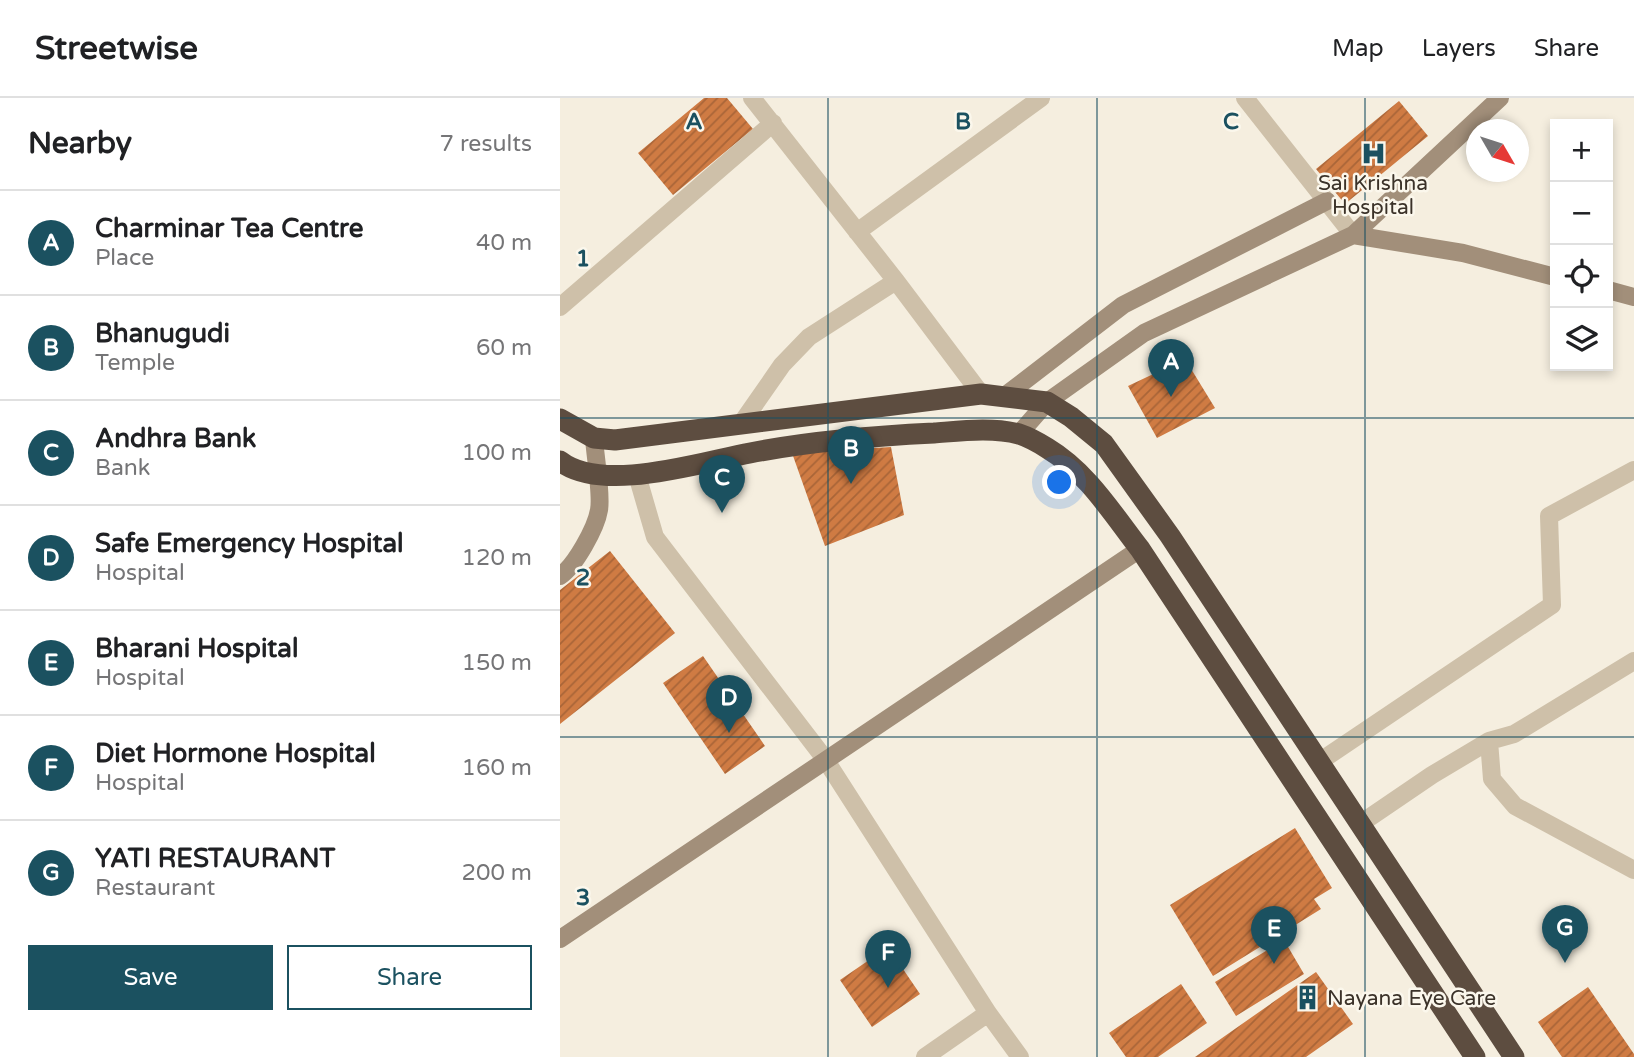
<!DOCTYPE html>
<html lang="en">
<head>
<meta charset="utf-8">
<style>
  body { margin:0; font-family:"Varela Round",sans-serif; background:#f2f2f2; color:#202124 }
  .controls { position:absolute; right:21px; top:21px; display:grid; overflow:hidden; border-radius:0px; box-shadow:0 4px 10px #0003 }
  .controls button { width:63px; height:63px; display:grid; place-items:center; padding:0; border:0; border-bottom:2px solid #e0e0e0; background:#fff; color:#202124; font:35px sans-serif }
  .compass { position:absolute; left:906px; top:21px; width:63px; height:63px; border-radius:50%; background:#fff; box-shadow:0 4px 10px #0003; rotate:129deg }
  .you { position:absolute; left:500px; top:385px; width:24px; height:24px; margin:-18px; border:5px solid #fff; border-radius:50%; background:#1a73e8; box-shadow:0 0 0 10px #1a73e833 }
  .badge { display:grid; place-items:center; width:46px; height:46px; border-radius:50%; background:#1b5160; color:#fff; font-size:23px; font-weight:700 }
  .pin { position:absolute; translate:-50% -58px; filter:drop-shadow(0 2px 4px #0008) }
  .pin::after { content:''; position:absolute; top:37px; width:24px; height:21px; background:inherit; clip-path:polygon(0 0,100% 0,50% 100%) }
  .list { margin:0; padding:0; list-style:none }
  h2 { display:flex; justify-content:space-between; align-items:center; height:91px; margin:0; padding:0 28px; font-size:30px }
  h2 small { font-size:23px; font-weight:400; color:#757577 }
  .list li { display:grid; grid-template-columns:46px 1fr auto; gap:21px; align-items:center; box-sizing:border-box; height:105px; padding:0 28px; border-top:2px solid #e0e0e0 }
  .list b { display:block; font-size:26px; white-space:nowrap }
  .list p { margin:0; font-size:23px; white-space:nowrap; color:#757577 }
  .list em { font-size:23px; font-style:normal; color:#757577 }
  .actions { display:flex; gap:14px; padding:21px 28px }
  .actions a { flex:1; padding:16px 0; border:2px solid #1b5160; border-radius:0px; text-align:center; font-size:24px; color:#1b5160 }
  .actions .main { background:#1b5160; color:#fff }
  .icon { flex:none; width:38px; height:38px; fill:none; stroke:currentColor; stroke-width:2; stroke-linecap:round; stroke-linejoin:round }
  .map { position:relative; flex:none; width:1074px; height:959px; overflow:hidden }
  header { display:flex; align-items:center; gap:42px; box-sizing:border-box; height:98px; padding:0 35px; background:#fff; border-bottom:2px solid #e0e0e0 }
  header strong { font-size:33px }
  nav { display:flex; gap:38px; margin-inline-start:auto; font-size:24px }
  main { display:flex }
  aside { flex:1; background:#fff }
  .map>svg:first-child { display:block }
  .building { fill:url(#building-hatch) }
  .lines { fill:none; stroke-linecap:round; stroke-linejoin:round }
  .street { stroke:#cec0a9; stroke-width:18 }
  .secondary { stroke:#a28f7a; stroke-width:18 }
  .highway { stroke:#5d4d40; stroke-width:21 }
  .grid { fill:none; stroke:#1b5160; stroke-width:2; stroke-opacity:0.55 }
  .labels { text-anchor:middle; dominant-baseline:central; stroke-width:5; stroke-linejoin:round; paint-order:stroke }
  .poi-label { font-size:21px; fill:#3b3229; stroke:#fbf7ec }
  .grid-label { font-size:23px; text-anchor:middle; font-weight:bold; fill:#1b5160; stroke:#fbf7ec; stroke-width:5; stroke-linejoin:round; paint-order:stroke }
</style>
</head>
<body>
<header>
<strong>Streetwise</strong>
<nav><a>Map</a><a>Layers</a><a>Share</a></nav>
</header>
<main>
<aside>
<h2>Nearby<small>7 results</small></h2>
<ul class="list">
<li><span class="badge">A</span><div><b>Charminar Tea Centre</b><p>Place</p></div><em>40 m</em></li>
<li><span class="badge">B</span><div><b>Bhanugudi</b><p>Temple</p></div><em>60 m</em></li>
<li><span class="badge">C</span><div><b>Andhra Bank</b><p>Bank</p></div><em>100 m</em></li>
<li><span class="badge">D</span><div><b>Safe Emergency Hospital</b><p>Hospital</p></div><em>120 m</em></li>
<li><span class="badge">E</span><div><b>Bharani Hospital</b><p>Hospital</p></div><em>150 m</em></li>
<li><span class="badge">F</span><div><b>Diet Hormone Hospital</b><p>Hospital</p></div><em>160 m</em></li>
<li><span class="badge">G</span><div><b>YATI RESTAURANT</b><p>Restaurant</p></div><em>200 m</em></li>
</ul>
<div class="actions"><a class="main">Save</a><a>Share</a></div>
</aside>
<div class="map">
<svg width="1074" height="959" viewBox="0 0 1074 959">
  <defs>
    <pattern id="building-hatch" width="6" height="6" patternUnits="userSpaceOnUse" patternTransform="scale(1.75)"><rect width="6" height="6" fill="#cf7b43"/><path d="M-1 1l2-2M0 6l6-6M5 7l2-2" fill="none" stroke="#a96538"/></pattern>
  </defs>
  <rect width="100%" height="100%" fill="#f5eedf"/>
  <path class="building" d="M144,0H167L193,31L113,97L78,55Z
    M839,3L868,38L785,106L756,71Z
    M625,261L655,310L597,340L568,288Z
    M331,349L344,417L265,448L232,355Z
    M50,453L115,535L0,626V492Z
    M143,558L205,648L165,676L103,585Z
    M735,730L772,790L754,801L761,811L653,878L610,807Z
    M724,842L744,876L676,918L655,884Z
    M328,849L360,896L312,929L280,882Z
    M756,874L793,926L746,959H635Z
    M621,886L647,925L598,959H566L549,935Z
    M1028,889L1074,956V959H1002L978,924Z"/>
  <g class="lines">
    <path class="street" d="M192,0L336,183L421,296
      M685,0L793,137
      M297,134L481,0
      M0,209L213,25
      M181,326L222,267L249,239L336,183
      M77,377L95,439L265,661L428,915L460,959
      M1074,563L954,636L929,643L932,681L955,708L1074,772
      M759,664L992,507L989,418L1074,372
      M800,726L872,677L929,643
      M365,959L428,915"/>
    <path class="secondary" d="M793,137L903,155L995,179
      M1048,192L1074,199
      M446,297L563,207L767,103
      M459,336L487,304L584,235L793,137L940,0
      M0,478C15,468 36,430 39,412C42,397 35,357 34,340
      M0,841L580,451"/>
    <path class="highway" d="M0,321L34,340L55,342L421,296L487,304L511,319L544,346L610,438L954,959
      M0,363C42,396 141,364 190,355C251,343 313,338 374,335C401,333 432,329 459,336C468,339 479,345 487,350C527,374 552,415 580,451L915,959"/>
  </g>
  <path class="grid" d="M268,0V959M537,0V959M805,0V959M0,320H1074M0,639H1074"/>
  <defs>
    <symbol id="hospital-bare" viewBox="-9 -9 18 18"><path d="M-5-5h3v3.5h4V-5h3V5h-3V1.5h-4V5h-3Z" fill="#1b5160" stroke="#fbf7ec" stroke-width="2.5" paint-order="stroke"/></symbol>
    <symbol id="building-bare" viewBox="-9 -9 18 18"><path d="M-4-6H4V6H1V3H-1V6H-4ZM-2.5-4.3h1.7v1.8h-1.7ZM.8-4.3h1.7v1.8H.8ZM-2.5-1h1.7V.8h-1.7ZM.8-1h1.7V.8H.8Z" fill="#1b5160" stroke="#fbf7ec" stroke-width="2.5" paint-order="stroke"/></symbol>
  </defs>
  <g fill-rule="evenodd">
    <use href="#hospital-bare" x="796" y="38" width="35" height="35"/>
    <use href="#building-bare" x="730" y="882" width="35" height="35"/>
  </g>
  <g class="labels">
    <g class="poi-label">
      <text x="813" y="85">Sai Krishna<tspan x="813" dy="24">Hospital</tspan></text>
      <text x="767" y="900" text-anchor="start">Nayana Eye Care</text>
    </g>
  </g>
  <g class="grid-label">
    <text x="134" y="31">A</text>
    <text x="403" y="31">B</text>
    <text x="671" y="31">C</text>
    <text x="23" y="168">1</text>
    <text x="23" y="487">2</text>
    <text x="23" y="807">3</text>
  </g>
</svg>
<div class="controls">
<button>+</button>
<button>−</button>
<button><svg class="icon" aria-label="locate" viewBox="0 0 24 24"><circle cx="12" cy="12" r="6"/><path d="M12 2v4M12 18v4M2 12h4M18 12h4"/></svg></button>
<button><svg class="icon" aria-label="layers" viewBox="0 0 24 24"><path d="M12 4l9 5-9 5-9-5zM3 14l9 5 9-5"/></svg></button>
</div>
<svg class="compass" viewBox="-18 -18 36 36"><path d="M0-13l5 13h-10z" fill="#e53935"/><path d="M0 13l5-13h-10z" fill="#757577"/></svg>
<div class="you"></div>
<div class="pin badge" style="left:611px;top:299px">A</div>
<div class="pin badge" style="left:291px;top:386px">B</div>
<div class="pin badge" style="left:162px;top:415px">C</div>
<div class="pin badge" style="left:169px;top:635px">D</div>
<div class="pin badge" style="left:714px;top:866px">E</div>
<div class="pin badge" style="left:328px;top:890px">F</div>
<div class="pin badge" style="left:1005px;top:865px">G</div>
</div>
</main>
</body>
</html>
